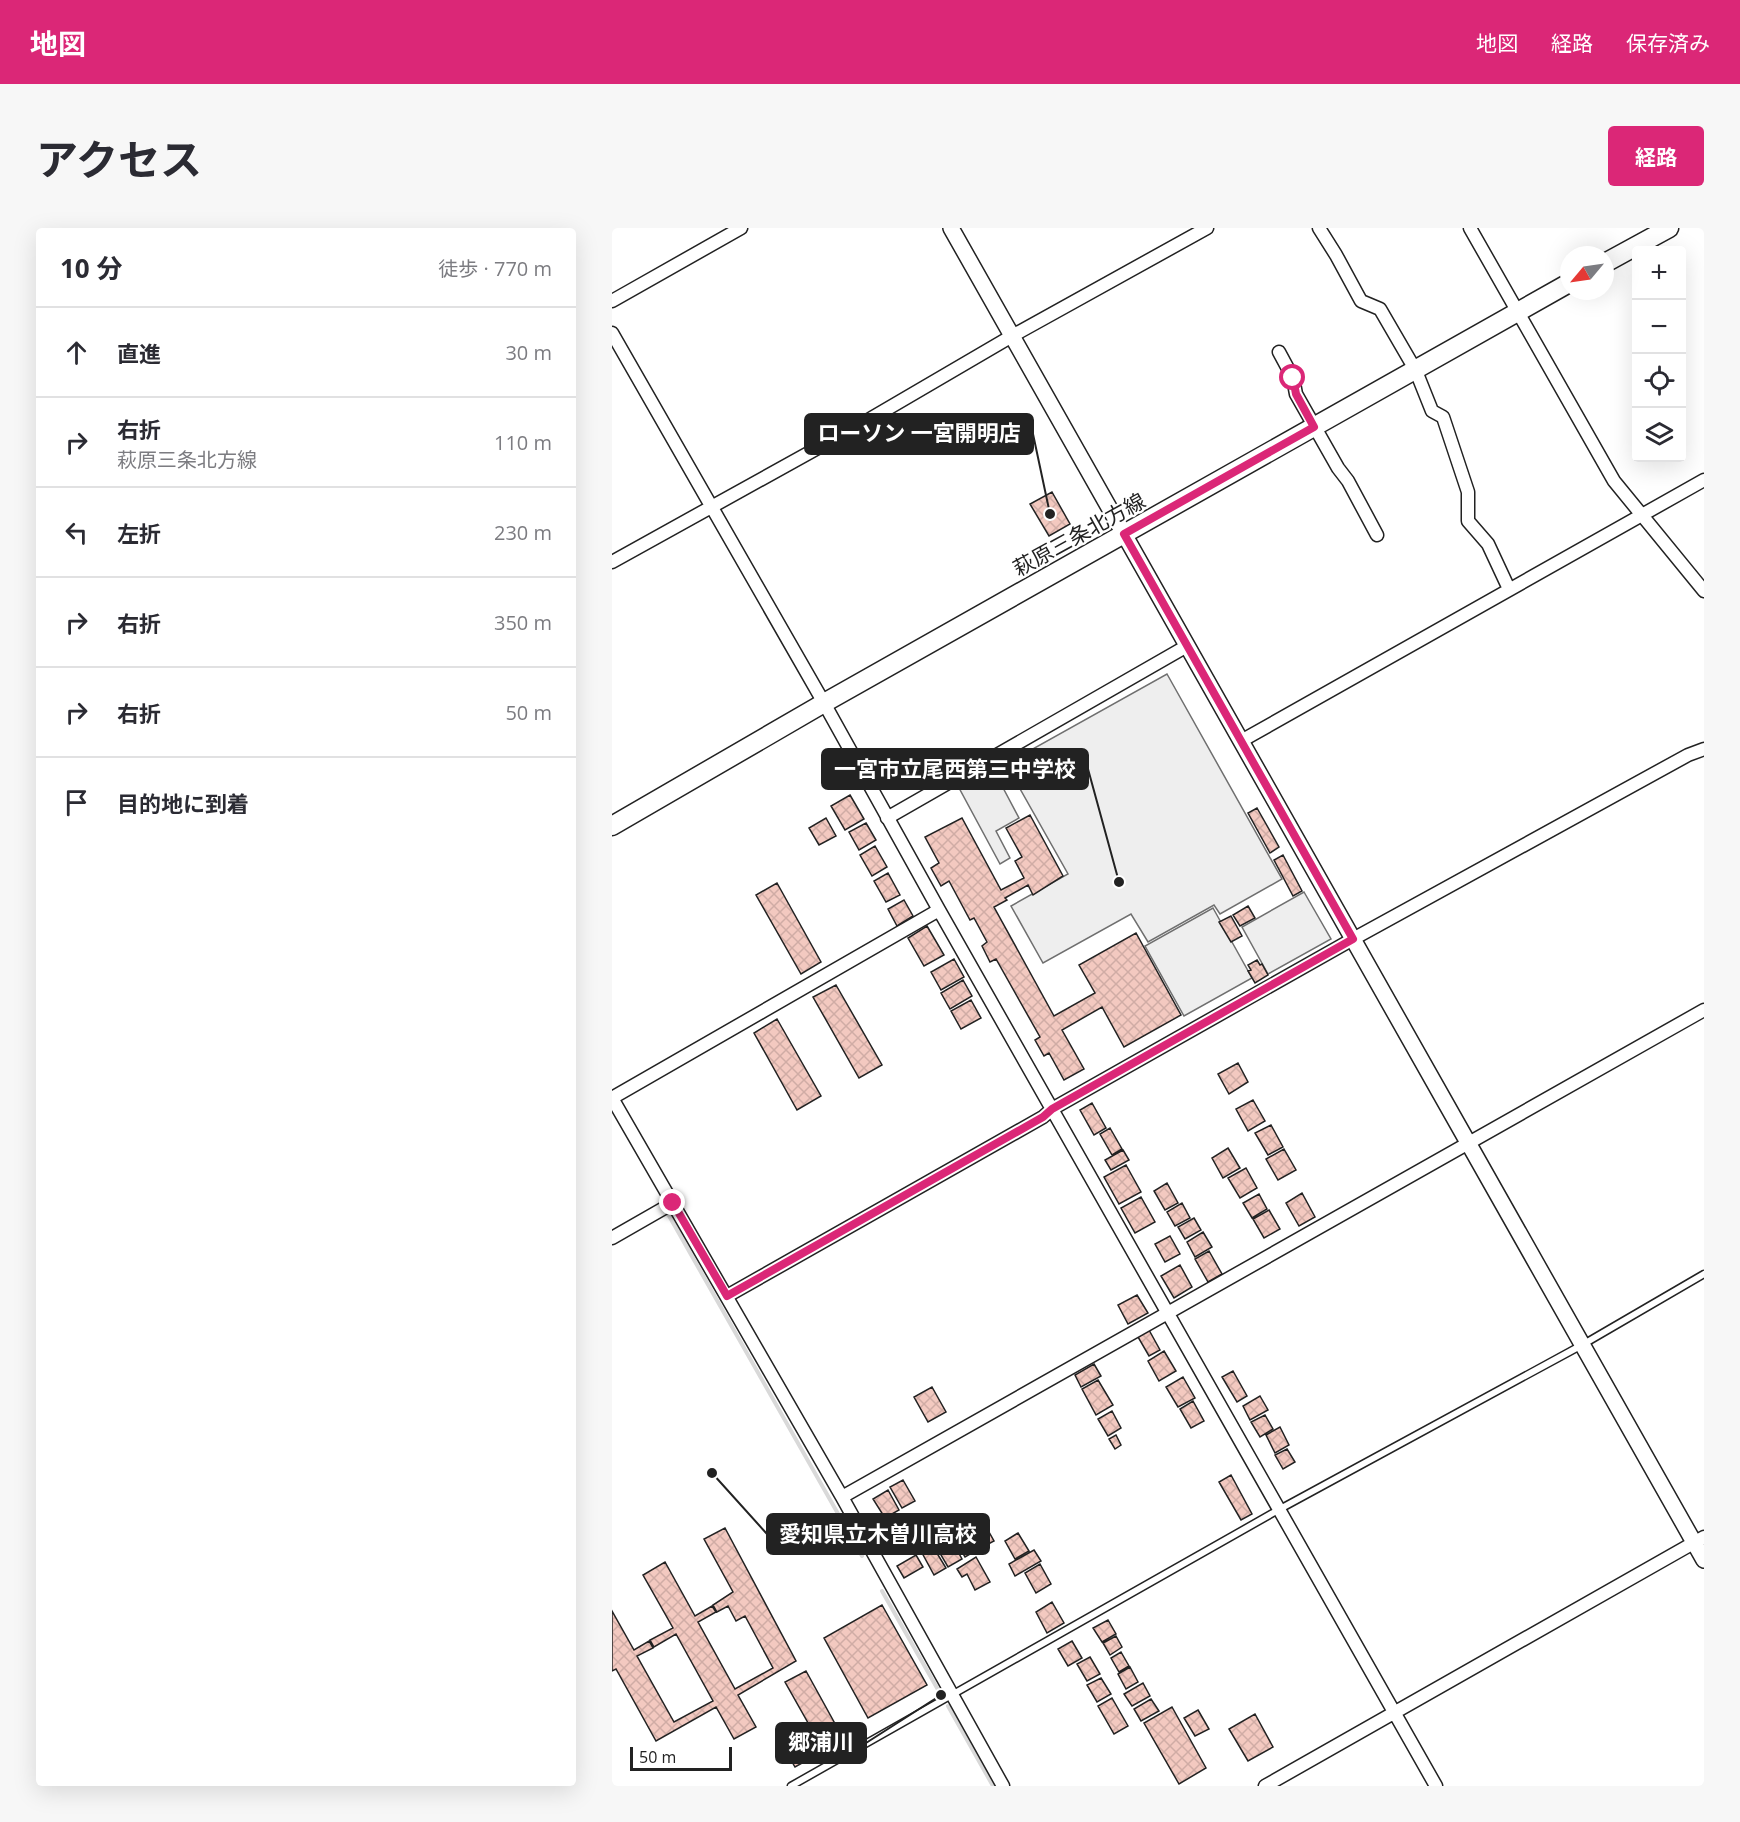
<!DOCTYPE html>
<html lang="ja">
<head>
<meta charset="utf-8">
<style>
  body { margin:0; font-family:"Open Sans","Noto Sans JP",sans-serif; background:#f7f7f7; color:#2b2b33 }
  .controls { position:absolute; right:18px; top:18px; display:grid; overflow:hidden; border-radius:6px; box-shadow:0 6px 24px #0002 }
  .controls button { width:54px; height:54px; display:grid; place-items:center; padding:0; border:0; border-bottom:2px solid #e1e1e2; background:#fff; color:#2b2b33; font:30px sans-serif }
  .compass { position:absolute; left:948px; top:18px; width:54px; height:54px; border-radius:50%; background:#fff; box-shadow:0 6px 24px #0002; rotate:241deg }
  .scale { position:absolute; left:18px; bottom:15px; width:102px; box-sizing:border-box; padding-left:6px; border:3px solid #222; border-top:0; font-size:16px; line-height:21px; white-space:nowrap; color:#222; -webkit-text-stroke:4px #fff; paint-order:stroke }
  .stop { position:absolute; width:18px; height:18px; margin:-14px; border:4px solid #db2777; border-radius:50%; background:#fff }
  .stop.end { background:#db2777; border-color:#fff; box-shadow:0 2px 6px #0008 }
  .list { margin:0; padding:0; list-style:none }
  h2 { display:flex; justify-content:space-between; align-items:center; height:78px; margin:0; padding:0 24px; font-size:26px }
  h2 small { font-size:20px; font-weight:400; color:#7c7c81 }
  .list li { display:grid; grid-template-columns:39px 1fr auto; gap:18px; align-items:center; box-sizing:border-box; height:90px; padding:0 24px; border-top:2px solid #e1e1e2 }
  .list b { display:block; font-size:22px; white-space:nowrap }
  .list p { margin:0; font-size:20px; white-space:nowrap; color:#7c7c81 }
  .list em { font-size:20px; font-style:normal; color:#7c7c81 }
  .icon { flex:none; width:33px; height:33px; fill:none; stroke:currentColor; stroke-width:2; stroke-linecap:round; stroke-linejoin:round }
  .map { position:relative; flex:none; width:1092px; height:1558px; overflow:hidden; border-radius:6px }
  header { display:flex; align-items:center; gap:36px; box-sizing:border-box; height:84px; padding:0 30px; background:#db2777; color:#fff }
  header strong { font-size:28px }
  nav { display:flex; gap:33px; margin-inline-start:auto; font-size:21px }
  .intro { display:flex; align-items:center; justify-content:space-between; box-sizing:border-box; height:144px; padding:0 36px }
  h1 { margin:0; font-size:42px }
  .button { padding:15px 27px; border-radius:6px; background:#db2777; color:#fff; font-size:21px; font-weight:700 }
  main { display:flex; gap:36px; padding:0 36px }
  aside { flex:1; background:#fff; border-radius:6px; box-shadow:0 6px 24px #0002 }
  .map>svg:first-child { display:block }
  .green { fill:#eee; stroke:#6f6f6f; stroke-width:1.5 }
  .parking { fill:#ededed; stroke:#6f6f6f; stroke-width:1.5 }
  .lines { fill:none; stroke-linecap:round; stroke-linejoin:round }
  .stream { stroke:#d9d9d9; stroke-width:4 }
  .building { fill:url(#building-cross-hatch); stroke:#222; stroke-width:1.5 }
  .service-casing { stroke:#222; stroke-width:9 }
  .minor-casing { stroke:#222; stroke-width:15 }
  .tertiary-casing { stroke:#222; stroke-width:18 }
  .secondary-casing { stroke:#222; stroke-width:21 }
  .service { stroke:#fff; stroke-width:6 }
  .minor { stroke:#fff; stroke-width:12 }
  .tertiary { stroke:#fff; stroke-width:15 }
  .secondary { stroke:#fff; stroke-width:18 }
  .route { stroke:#db2777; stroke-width:8 }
  .labels { text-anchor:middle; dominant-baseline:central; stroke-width:4.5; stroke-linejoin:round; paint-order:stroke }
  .street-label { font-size:21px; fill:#222; stroke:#fff }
  .leader { fill:none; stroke:#222; stroke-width:2 }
  .callout-dot { fill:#222; stroke:#fff; stroke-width:2 }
  .callout { fill:#222; stroke:#222; stroke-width:2 }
  .callout-label { font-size:22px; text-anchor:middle; font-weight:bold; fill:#fff }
</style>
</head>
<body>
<header>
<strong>地図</strong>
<nav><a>地図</a><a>経路</a><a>保存済み</a></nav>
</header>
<div class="intro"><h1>アクセス</h1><a class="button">経路</a></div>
<main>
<aside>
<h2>10 分<small>徒歩 · 770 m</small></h2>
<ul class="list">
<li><svg class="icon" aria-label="ahead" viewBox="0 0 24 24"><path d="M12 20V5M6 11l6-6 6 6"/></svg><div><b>直進</b></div><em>30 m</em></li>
<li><svg class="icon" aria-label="right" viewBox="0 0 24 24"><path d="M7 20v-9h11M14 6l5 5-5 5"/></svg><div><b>右折</b><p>萩原三条北方線</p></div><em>110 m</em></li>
<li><svg class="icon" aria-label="left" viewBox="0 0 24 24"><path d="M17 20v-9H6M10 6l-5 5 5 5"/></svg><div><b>左折</b></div><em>230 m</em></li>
<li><svg class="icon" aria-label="right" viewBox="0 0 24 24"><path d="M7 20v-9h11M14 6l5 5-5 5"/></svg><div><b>右折</b></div><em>350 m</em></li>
<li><svg class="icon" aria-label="right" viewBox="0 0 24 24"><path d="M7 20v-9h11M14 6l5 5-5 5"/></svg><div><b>右折</b></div><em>50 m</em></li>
<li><svg class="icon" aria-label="arrive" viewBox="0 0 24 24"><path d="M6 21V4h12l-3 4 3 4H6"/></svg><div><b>目的地に到着</b></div></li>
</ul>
</aside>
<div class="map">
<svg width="1092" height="1558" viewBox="0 0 1092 1558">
  <defs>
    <pattern id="building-cross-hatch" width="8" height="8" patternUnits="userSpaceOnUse" patternTransform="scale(1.5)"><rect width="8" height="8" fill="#f3c9c0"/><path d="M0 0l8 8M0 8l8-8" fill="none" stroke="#d0aca5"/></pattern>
  </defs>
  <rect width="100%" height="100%" fill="#fff"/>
  <path class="green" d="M555,446L670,651L608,686L602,677L536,714L519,686L431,735L399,678L456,646L394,536Z
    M692,664L719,711L656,746L630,699Z
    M601,680L640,750L572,788L533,718Z"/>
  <path class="parking" d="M380,539L407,590L384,603L398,630L388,636L346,558Z"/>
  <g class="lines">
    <path class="stream" d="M56,986L250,1328
      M270,1363L329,1467
      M336,1478L381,1558"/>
  </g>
  <path class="building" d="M440,264L458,296L437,308L418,276Z
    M238,567L252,591L233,602L219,578Z
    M645,580L667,619L658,625L636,585Z
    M418,587L451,648L421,667L416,657L393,670L395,672L382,679L442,788L483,765L467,737L524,705L569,787L512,819L490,779L450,802L472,841L452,852L437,825L432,828L423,812L428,809L384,731L378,734L370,718L375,714L362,690L358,692L337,653L329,658L319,640L327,635L313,609L350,590L389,662L412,650L403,633L410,629L394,600Z
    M214,590L224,608L207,617L197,600Z
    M254,595L264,612L247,622L237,604Z
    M263,618L275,639L260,648L248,627Z
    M671,627L690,663L681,668L662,632Z
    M276,645L288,667L274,674L262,653Z
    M165,655L209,734L189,746L144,667Z
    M292,672L301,688L285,698L276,681Z
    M636,678L643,690L628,698L621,687Z
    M619,688L630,708L619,714L607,694Z
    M315,698L332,727L312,738L296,710Z
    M342,731L352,749L329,762L319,744Z
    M645,732L648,737L650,736L656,747L643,755L636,743L639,742L636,737Z
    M351,752L360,768L338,781L329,765Z
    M224,757L270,837L247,850L201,769Z
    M359,772L369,790L349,801L339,783Z
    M165,791L209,868L185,882L142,805Z
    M626,835L636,854L617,866L606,846Z
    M641,872L653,893L636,903L624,881Z
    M480,875L494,900L482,907L468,882Z
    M659,897L671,919L656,927L643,905Z
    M498,900L510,921L500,927L488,906Z
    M616,920L628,940L611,950L600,930Z
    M672,921L684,942L666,952L654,931Z
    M511,922L517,932L499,942L493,932Z
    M514,937L529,964L507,976L492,949Z
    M634,940L645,960L628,970L616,950Z
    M555,955L566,975L553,982L542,963Z
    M690,965L703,989L687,998L674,975Z
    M647,966L655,981L640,990L631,975Z
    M529,969L543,994L523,1005L509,980Z
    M570,975L578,990L563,998L555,984Z
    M657,982L668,1001L652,1010L641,991Z
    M582,990L589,1002L573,1011L566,999Z
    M591,1004L600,1019L583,1029L575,1014Z
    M558,1008L568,1026L553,1034L543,1016Z
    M597,1023L610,1046L596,1054L583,1031Z
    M568,1037L580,1059L562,1070L549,1048Z
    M525,1067L536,1085L516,1096L506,1077Z
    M537,1102L548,1122L537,1128L526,1109Z
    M552,1123L564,1143L547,1153L536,1133Z
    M482,1136L489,1148L469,1159L463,1147Z
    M621,1143L635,1168L625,1174L610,1149Z
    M571,1149L583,1170L566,1179L554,1159Z
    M486,1152L501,1177L484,1187L470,1161Z
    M320,1159L334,1184L316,1194L302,1169Z
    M648,1168L656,1182L638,1192L631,1178Z
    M581,1173L592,1193L579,1200L568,1181Z
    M500,1183L509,1200L496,1208L486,1191Z
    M653,1187L661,1201L648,1209L639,1194Z
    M668,1199L677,1217L663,1225L654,1207Z
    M504,1207L509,1217L503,1221L497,1211Z
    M675,1221L683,1234L671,1241L663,1227Z
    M619,1247L640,1286L629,1292L607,1254Z
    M291,1252L303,1273L290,1280L278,1259Z
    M276,1262L287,1282L273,1290L261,1271Z
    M368,1288L382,1313L369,1320L355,1296Z
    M354,1297L367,1321L353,1329L339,1305Z
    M113,1300L184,1433L126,1467L144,1499L122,1511L104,1479L44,1513L4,1441L0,1443V1383L22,1422L37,1413L41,1420L25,1428L62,1494L101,1473L64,1406L42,1419L38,1412L61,1400L31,1347L53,1334L83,1388L100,1378L104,1384L86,1394L123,1461L161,1440L133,1388L124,1393L116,1378L105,1384L101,1377L121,1364L92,1311Z
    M406,1305L417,1323L403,1331L393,1313Z
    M336,1306L350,1331L336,1339L322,1315Z
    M320,1317L334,1340L322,1347L309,1323Z
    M422,1322L429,1333L403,1348L397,1336Z
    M304,1327L311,1339L292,1350L285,1338Z
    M364,1329L378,1354L363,1362L355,1346L350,1349L345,1341Z
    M428,1336L439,1356L424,1365L413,1345Z
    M440,1374L452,1395L435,1405L424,1384Z
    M270,1377L315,1457L256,1490L212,1410Z
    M496,1392L504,1406L490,1414L481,1400Z
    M504,1408L510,1419L498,1427L491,1415Z
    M460,1413L470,1430L456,1438L446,1421Z
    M509,1424L517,1438L507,1444L499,1430Z
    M478,1429L488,1446L475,1453L465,1436Z
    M518,1439L526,1454L514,1461L506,1446Z
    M194,1443L232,1512L183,1539L171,1518L200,1502L173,1454Z
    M489,1450L499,1466L485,1474L475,1457Z
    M531,1455L538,1468L520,1478L512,1466Z
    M500,1470L516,1498L502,1506L486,1478Z
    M539,1471L547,1483L529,1493L522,1481Z
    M560,1479L594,1540L567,1556L532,1495Z
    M586,1482L597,1501L583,1508L572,1490Z
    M643,1486L661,1519L636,1533L617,1501Z"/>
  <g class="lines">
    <defs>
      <path id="service" d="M179,1558L668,1281L970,1117L1092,1046"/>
      <path id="minor" d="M707,0L724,27L749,73L768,81L804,143L820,183L831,189L856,264V293L876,316L897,361
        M858,0L1002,253L1092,363
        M0,73L129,0
        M0,105L212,475L327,682L824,1558
        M667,124L681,150L684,166L726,240L736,253L765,307
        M0,334L258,191L400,108L595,0
        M629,513L1092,252
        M275,590L575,418
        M0,870L230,1269L391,1558
        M0,870L327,682
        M0,1010L61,975
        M115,1068L431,889L440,881L741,711L1076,527L1092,521
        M230,1269L1092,782
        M653,1558L1092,1309"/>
      <path id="tertiary" d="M339,0L1092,1332"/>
      <path id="secondary" d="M993,35L1057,0
        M0,598L212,475L957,55"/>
    </defs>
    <use href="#service" class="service-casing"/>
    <use href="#minor" class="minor-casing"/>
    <use href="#tertiary" class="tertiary-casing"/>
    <use href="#secondary" class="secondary-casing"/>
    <use href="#service" class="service"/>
    <use href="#minor" class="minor"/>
    <use href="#tertiary" class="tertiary"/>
    <use href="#secondary" class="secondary"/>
  </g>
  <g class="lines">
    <path class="route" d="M61,975L115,1068L431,889L440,881L741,711L512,306L702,199L684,166L681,150"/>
  </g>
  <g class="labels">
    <g class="street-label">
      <text transform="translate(467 306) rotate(-29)">萩原三条北方線</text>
    </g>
  </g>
  <path class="leader" d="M438 286L421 206M507 654L476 541M100 1245L155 1306M329 1467L254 1515"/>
  <g class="callout-dot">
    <circle cx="438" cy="286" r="6"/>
    <circle cx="507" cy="654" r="6"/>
    <circle cx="100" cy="1245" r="6"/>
    <circle cx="329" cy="1467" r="6"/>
  </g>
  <g class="callout">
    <rect x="193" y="186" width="228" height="40" rx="6"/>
    <rect x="210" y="521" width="266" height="40" rx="6"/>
    <rect x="155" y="1286" width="222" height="40" rx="6"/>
    <rect x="164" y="1495" width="90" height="40" rx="6"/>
  </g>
  <g class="callout-label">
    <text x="307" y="213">ローソン 一宮開明店</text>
    <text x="343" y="549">一宮市立尾西第三中学校</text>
    <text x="266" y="1314">愛知県立木曽川高校</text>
    <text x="209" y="1522">郷浦川</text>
  </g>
</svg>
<div class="controls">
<button>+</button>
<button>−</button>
<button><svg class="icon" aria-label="locate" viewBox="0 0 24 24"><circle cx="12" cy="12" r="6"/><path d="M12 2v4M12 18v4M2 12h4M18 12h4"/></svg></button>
<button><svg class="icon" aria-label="layers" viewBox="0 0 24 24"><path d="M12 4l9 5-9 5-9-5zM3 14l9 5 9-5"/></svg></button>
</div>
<svg class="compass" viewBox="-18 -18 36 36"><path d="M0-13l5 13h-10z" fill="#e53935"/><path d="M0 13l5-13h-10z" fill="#7c7c81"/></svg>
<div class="scale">50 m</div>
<div class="stop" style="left:681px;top:150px"></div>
<div class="stop end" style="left:61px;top:975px"></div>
</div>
</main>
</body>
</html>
